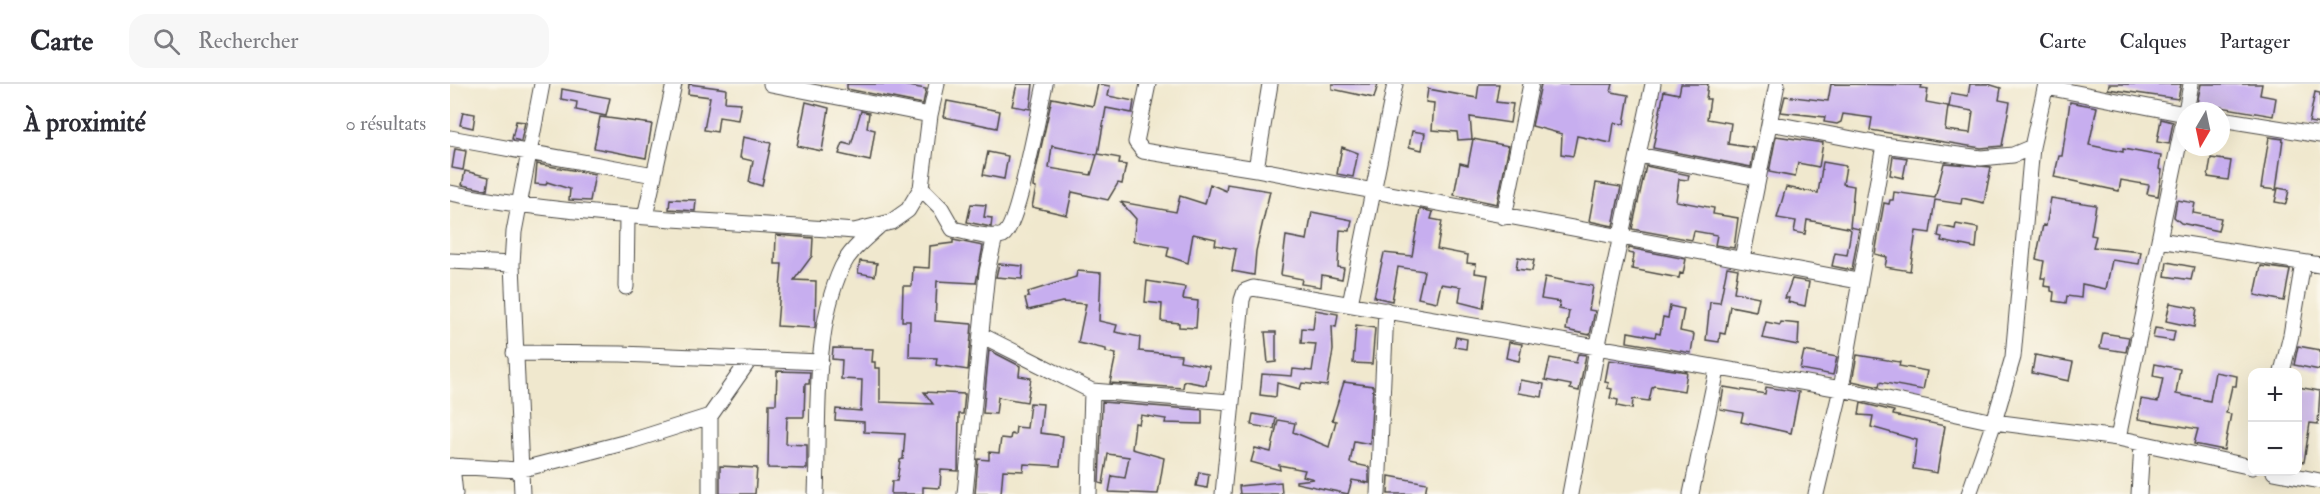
<!DOCTYPE html>
<html lang="fr">
<head>
<meta charset="utf-8">
<style>
  body { margin:0; font-family:"IM FELL Double Pica",serif; background:#f7f7f7; color:#2b2b33 }
  .controls { position:absolute; right:18px; bottom:18px; display:grid; overflow:hidden; border-radius:12px; box-shadow:0 6px 24px #0002 }
  .controls button { width:54px; height:54px; display:grid; place-items:center; padding:0; border:0; border-bottom:2px solid #e1e1e2; background:#fff; color:#2b2b33; font:30px sans-serif }
  .compass { position:absolute; left:1726px; top:18px; width:54px; height:54px; border-radius:50%; background:#fff; box-shadow:0 6px 24px #0002; rotate:189deg }
  .list { margin:0; padding:0; list-style:none }
  h2 { display:flex; justify-content:space-between; align-items:center; height:78px; margin:0; padding:0 24px; font-size:26px }
  h2 small { font-size:20px; font-weight:400; color:#7c7c81 }
  .icon { flex:none; width:33px; height:33px; fill:none; stroke:currentColor; stroke-width:2; stroke-linecap:round; stroke-linejoin:round }
  .map { position:relative; flex:none; width:1870px; height:410px; overflow:hidden }
  header { display:flex; align-items:center; gap:36px; box-sizing:border-box; height:84px; padding:0 30px; background:#fff; border-bottom:2px solid #e1e1e2 }
  header strong { font-size:28px }
  nav { display:flex; gap:33px; margin-inline-start:auto; font-size:21px }
  .search { width:420px; height:54px; background:#f7f7f7; display:flex; align-items:center; gap:15px; box-sizing:border-box; padding:0 21px; border-radius:18px; color:#7c7c81; font-size:22px }
  main { display:flex }
  aside { flex:1; background:#fff }
  .map>svg:first-child { display:block }
  .building { fill:#c7aeef; fill-rule:evenodd }
  .lines { fill:none; stroke-linecap:round; stroke-linejoin:round }
  .street-casing { stroke:#494743; stroke-width:17 }
  .street { stroke:#fff; stroke-width:15 }
</style>
</head>
<body>
<header>
<strong>Carte</strong>
<div class="search"><svg class="icon" aria-label="search" viewBox="0 0 24 24"><circle cx="10" cy="10" r="6"/><path d="M15 15l6 6"/></svg>Rechercher</div>
<nav><a>Carte</a><a>Calques</a><a>Partager</a></nav>
</header>
<main>
<aside>
<h2>À proximité<small>0 résultats</small></h2>
<ul class="list">
</ul>
</aside>
<div class="map">
<svg width="1870" height="410" viewBox="0 0 1870 410">
  <rect width="100%" height="100%" fill="#fbf7ec"/>
  <filter id="ink" filterUnits="userSpaceOnUse"><feTurbulence type="fractalNoise" baseFrequency=".0167" numOctaves="2"/><feDisplacementMap in="SourceGraphic" scale="12" xChannelSelector="R" yChannelSelector="G"/><feConvolveMatrix kernelMatrix="1 2 1 2 8 2 1 2 1" color-interpolation-filters="sRGB"/></filter>
  <filter id="wash" filterUnits="userSpaceOnUse"><feTurbulence type="fractalNoise" baseFrequency=".008" numOctaves="4" result="noise"/><feDisplacementMap in="SourceGraphic" scale="24" xChannelSelector="R" yChannelSelector="G"/><feGaussianBlur stdDeviation="1.35" result="paint"/><feColorMatrix in="noise" values="0 0 0 0 0 0 0 0 0 0 0 0 0 0 0 0 0 1.4 0 .05"/><feComposite in="paint" operator="in"/></filter>
  <g filter="url(#wash)">
    <rect width="100%" height="100%" fill="#f0e8ce"/>
    <g id="blocks">
      <path class="building" d="M239,0L276,5L275,18L291,19L288,36L269,33L267,48L254,46L260,13L238,10Z
        M397,0H448L476,5L473,20L397,5Z
        M567,0H583L580,25L562,22Z
        M648,0L660,2L658,12L684,17L682,29L656,24L648,70L670,74L669,80L676,81L672,100L668,99L658,116L622,108L617,131L582,123L586,104L583,103L584,95L602,14L643,22ZM602,62L647,71L641,91L599,84Z
        M882,0H928L924,14L882,5Z
        M1029,0H1049L1046,18L1063,20L1060,39L1020,33L1022,55L1008,56L1007,48L982,46L984,19L976,18L978,5L1027,14Z
        M1091,0H1163L1161,8L1179,11L1174,40L1164,39L1161,59L1127,52L1123,72L1111,70L1112,50L1082,42Z
        M1231,0H1258L1256,15H1260L1257,35L1281,39L1278,60L1304,64L1301,83L1203,64L1214,7L1229,10Z
        M1381,0L1472,1L1471,4L1478,5L1476,18L1498,22L1495,46L1520,49L1523,27L1499,23L1501,9L1518,12L1520,0H1538L1551,4L1549,16L1560,18L1552,62L1531,64L1420,46L1422,34L1393,30L1391,38L1387,40L1374,38L1375,33L1331,28L1335,12L1378,17Z
        M1659,0H1731L1728,15L1658,5Z
        M1751,0H1812L1810,11L1826,14L1823,32L1747,19Z
        M112,5L160,14L156,32L126,26L127,18L111,15Z
        M1865,8L1870,9V40L1859,38Z
        M497,17L550,27L547,44L494,33Z
        M356,18L379,24L372,67L347,62Z
        M1620,18L1647,23L1639,61L1673,68V65L1711,72L1709,85L1712,86L1708,112L1697,110L1699,101L1671,96L1669,107L1604,93L1609,72H1612Z
        M411,27L419,29L417,44L425,46L420,77L389,70L393,59L401,61Z
        M13,28L25,30L23,44L10,41Z
        M150,33L202,40L196,74L144,64Z
        M1711,35L1723,38L1719,60L1707,58Z
        M66,37L75,38L71,57L62,55Z
        M962,47L975,49L972,66L959,63Z
        M1326,52L1373,59L1369,83L1348,79L1345,93L1319,88Z
        M293,53L321,59L312,102L299,98L303,77L290,74Z
        M1819,53L1833,55L1826,106L1811,104Z
        M1023,55L1059,62L1047,120L1004,111L1010,79L1018,81Z
        M892,63L908,69L903,93L887,90Z
        M5,65L16,67L13,86L2,84Z
        M538,68L558,72L554,95L533,91Z
        M1443,72L1457,74L1453,94L1440,91Z
        M1761,74L1781,77L1778,96L1758,93Z
        M1373,78L1396,82L1393,100L1404,102L1400,143L1409,145L1402,186L1382,182L1385,169L1397,171L1401,146L1398,144L1357,136L1355,150L1344,148L1346,137L1327,134L1336,103L1368,109Z
        M1494,79L1541,83L1534,119L1512,114L1511,120L1485,116L1480,149L1466,147L1460,187L1435,183L1437,173L1425,170L1434,119L1439,120L1440,116H1443L1444,108L1485,114Z
        M87,80L145,90L140,117L119,116L120,105L97,98L96,101L85,100Z
        M1196,82L1239,91L1238,96L1229,95L1226,117L1264,124L1263,130L1288,134L1284,164L1265,161L1267,151L1244,147L1242,156L1182,145Z
        M15,87L39,93L37,106L12,101Z
        M1146,99L1171,103L1163,142L1139,137Z
        M760,100L776,107L777,100L820,107L806,167L804,191L782,187L786,165L765,161L766,155L743,150L738,179L717,172L719,163L683,157L686,135L671,118L726,128L730,112L755,120Z
        M1828,104L1839,106L1836,120L1825,118Z
        M1601,114L1646,121L1641,151L1646,152L1643,163L1691,168L1689,180L1662,176L1656,205L1632,200L1631,214L1617,212L1616,219L1603,217L1604,208L1601,207V203L1594,202L1595,194H1591L1594,177L1586,175L1593,141L1596,142Z
        M220,115L246,116L245,127L219,125Z
        M1727,116L1745,119L1743,129L1771,134L1768,147L1731,139L1724,133Z
        M521,120L536,121L534,133L542,134L541,143L517,138Z
        M970,125L983,128L981,135L992,137L987,165L1018,171L1017,179L1026,180L1025,189L1038,191L1033,224L1009,218L1011,203L991,200L987,218L968,214L974,187L948,183L942,217L924,213L934,169L962,172Z
        M862,128L902,136L900,147L890,146L888,183L894,184L892,195L872,191L871,203L851,200L852,195L831,191L836,152L857,156Z
        M1506,140L1528,144L1526,164L1491,157L1492,153L1488,152L1490,142L1505,145Z
        M326,151L363,154L362,172L344,196L366,197L365,244L327,242L332,180H325Z
        M503,156L533,162L526,199L487,197L485,237L522,240L518,286L486,281L487,274L459,273L460,237H452L453,202H462L463,183L479,184L480,162L503,159Z
        M1179,164L1236,175L1233,190L1230,189L1229,194L1182,185L1184,170L1178,169Z
        M1068,173L1084,176L1082,187L1066,185Z
        M410,177L427,179L425,192L408,189Z
        M1717,178L1744,183L1741,196L1715,192Z
        M549,180L573,182L572,195L546,193Z
        M1811,182L1840,186L1834,217L1805,211Z
        M1277,183L1288,185L1284,208L1309,213L1306,227L1280,222L1275,250L1270,249L1269,258L1256,256L1260,218L1270,219Z
        M627,187L651,189L649,237L667,241L665,248L690,253L689,267L731,271L730,277L759,282L756,301L734,297L733,304L660,299L666,270L656,268V265L628,259L636,220L612,218L578,226L575,214L579,213L578,208L626,193Z
        M1095,193L1143,202L1139,226L1145,227L1140,251L1116,246L1119,227L1109,225L1110,218L1091,215Z
        M1342,195L1359,198L1355,222L1338,218L1339,214H1335Z
        M697,197L735,203L733,215L748,217L746,244L729,243V239L711,237L712,220L695,218Z
        M1720,219L1747,224L1744,243L1716,237Z
        M1220,222L1234,225L1230,247L1244,250L1241,269L1177,258L1178,248L1205,253L1206,249L1210,250L1213,233L1218,234Z
        M865,226L888,230L886,243L882,242L883,266L877,302L852,299L850,305L827,299L826,313L810,311L812,290L842,292L843,285L862,287L866,260L851,259L852,244L863,245Z
        M1316,238L1330,241L1331,238L1349,240L1348,261L1312,254Z
        M906,241L925,244L922,280L903,279Z
        M1705,244L1725,247L1723,257L1703,254Z
        M815,248H826V278L818,279Z
        M1653,249L1679,253L1676,268L1650,264Z
        M1006,253L1017,255L1016,265L1004,263Z
        M1059,258L1072,260L1069,277L1056,274Z
        M1848,262L1870,266V286L1844,281Z
        M383,264L423,265L422,278H425V284H430V318L483,320L474,308L515,310L513,330H509L508,387L491,386L490,404L473,403V410H441L442,397H447L450,376L453,375L455,350L414,348V338L385,336L386,325L411,327L412,296L391,295L392,276L382,275Z
        M539,266L570,282L569,292L581,294L577,318L548,313L546,330L533,329Z
        M1354,267L1387,273L1383,291L1350,285Z
        M1128,270L1136,271L1129,307L1120,305L1121,301L1095,296L1100,274L1126,279Z
        M1407,271L1450,278L1449,282L1477,287L1473,306L1430,298L1429,303L1402,297Z
        M1585,271L1623,278L1619,297L1582,289Z
        M1159,276L1237,288L1234,307L1204,302L1202,303L1199,317L1183,315L1182,325L1167,322L1168,316L1160,314L1162,305L1157,304L1159,299L1155,298Z
        M1705,280L1730,285L1726,310L1760,317L1765,288L1787,292L1786,302H1782L1776,329L1781,330L1774,366L1744,360L1748,345L1688,335L1691,315L1708,318L1713,294L1703,292Z
        M327,287L360,288L359,300H355L354,333H337L336,360L357,361V385L318,384L319,320H326Z
        M1070,296L1094,300L1092,313L1068,309Z
        M894,298L923,302L920,360L904,357L900,379L919,383V399L902,396L898,410L846,399V397L864,395L853,392L855,386L829,381L830,386L801,378L805,364L821,368L828,336L845,339L843,348L879,363L886,337L882,336Z
        M1274,303L1315,310L1316,303L1349,308L1341,349L1291,338L1293,329L1270,325Z
        M1848,303L1870,307L1868,340L1860,339L1854,378L1848,377Z
        M652,318L752,326V340L715,339L716,335L691,331L689,340L685,339L682,365L714,374L708,410L659,408L662,392L675,394L679,373L658,370L653,400L649,399Z
        M580,319L593,320L590,349L613,352L610,382L574,380L573,387L553,386L551,410H525L528,375L539,376V368L549,369L551,354L560,355L561,350L565,351L566,343L577,344Z
        M1411,319L1444,327L1443,331L1495,342L1487,389L1463,385L1467,356L1421,343L1423,332L1409,331Z
        M803,330L826,334L824,345L801,341Z
        M270,382L307,384L305,410H270Z
        M749,388L759,390L757,404L746,402Z
        M939,392L977,399L975,410H938Z
        M831,398L832,410H790L789,402Z"/>
    </g>
  </g>
  <g filter="url(#ink)">
    <use href="#blocks" fill-opacity="0" stroke="#494743" stroke-width="1.5"/>
    <g class="lines">
      <defs>
        <path id="street" d="M321,0L480,31
          M698,0L686,58L693,67L806,85L1408,197
          M1596,3L1735,30
          M1736,27L1741,0
          M1771,35L1870,51
          M1320,39L1434,61L1531,74L1563,71L1582,63
          M0,54L204,91
          M1188,71L1308,94
          M806,85L820,0
          M471,104L491,124L503,145C516,148 541,156 553,151C568,143 590,22 595,0
          M0,109C133,135 269,136 404,147L441,138L458,126L471,104L480,31L487,0
          M195,133L224,0
          M1054,133L1081,0
          M1709,156L1870,181
          M1292,175L1327,0
          M0,177L62,180
          M176,203L177,133
          M900,220L945,0
          M531,251L642,307L780,318
          M64,269L171,270L371,278
          M1832,288L1841,251L1853,179
          M1668,354L1735,30
          M0,382L69,386L181,357L260,332
          M2,382L5,410
          M1824,388L1870,397
          M72,410L62,180L64,148L92,0
          M260,410V332L300,275
          M366,410C369,340 362,247 392,183C400,166 415,155 429,142
          M515,410L537,188L545,152
          M639,410L642,307
          M773,410L792,216L795,207L803,204L1391,305L1544,338L1668,354L1802,383
          M928,410L936,226
          M1120,410L1147,265L1203,0
          M1241,410L1267,286
          M1366,410L1391,305L1434,61
          M1519,410L1544,338L1563,273L1582,63L1596,0
          M1689,410L1692,360"/>
      </defs>
      <use href="#street" class="street-casing"/>
      <use href="#street" class="street"/>
    </g>
  </g>
</svg>
<div class="controls">
<button>+</button>
<button>−</button>
</div>
<svg class="compass" viewBox="-18 -18 36 36"><path d="M0-13l5 13h-10z" fill="#e53935"/><path d="M0 13l5-13h-10z" fill="#7c7c81"/></svg>
</div>
</main>
</body>
</html>
